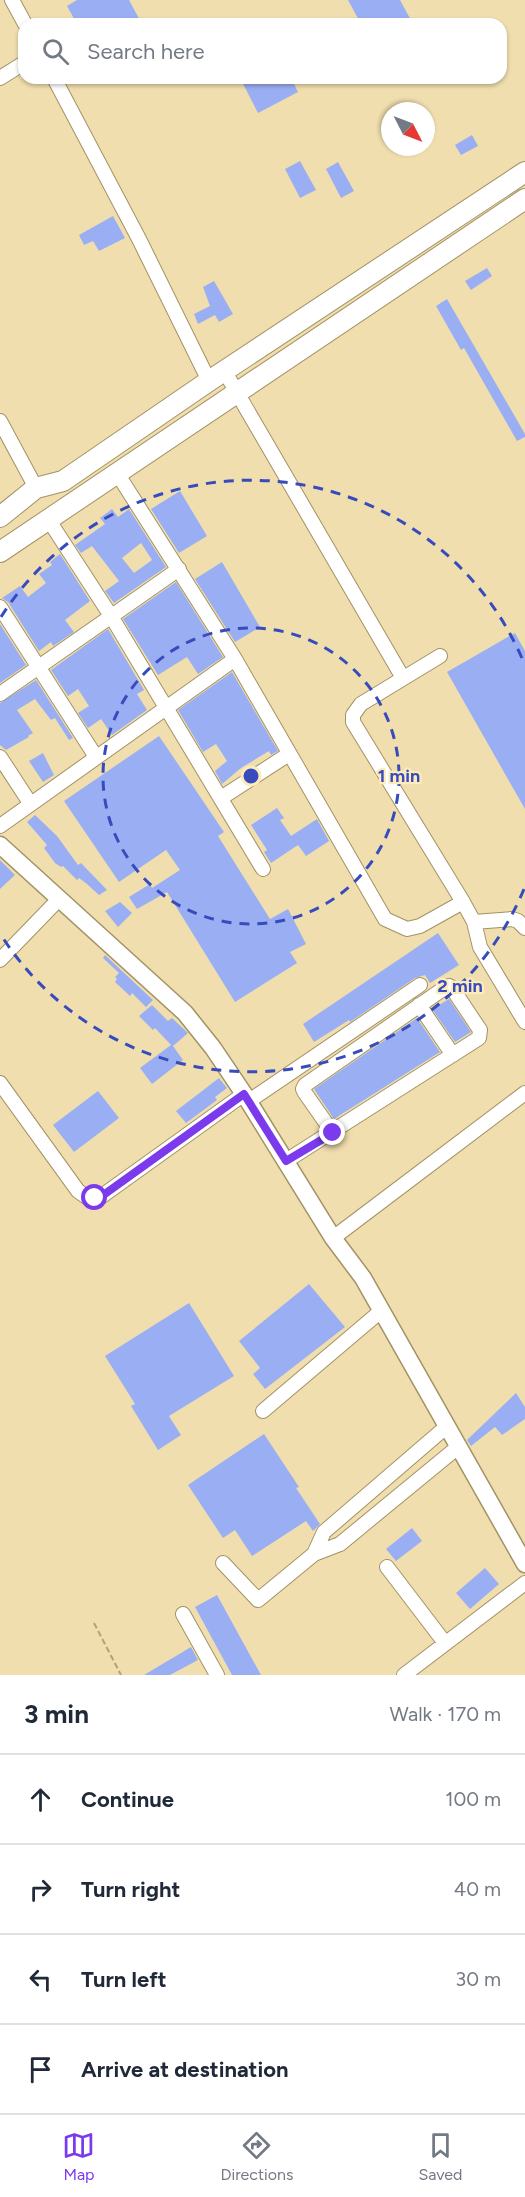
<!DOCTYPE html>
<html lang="en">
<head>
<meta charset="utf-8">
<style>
  body { margin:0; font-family:Figtree,sans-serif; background:#f2f2f3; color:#1f2937 }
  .compass { position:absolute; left:381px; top:102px; width:54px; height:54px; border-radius:50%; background:#fff; box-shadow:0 2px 4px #0004; rotate:132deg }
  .stop { position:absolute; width:18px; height:18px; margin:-14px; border:4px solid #7c3aed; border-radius:50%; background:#fff }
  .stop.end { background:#7c3aed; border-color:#fff; box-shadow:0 2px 6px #0008 }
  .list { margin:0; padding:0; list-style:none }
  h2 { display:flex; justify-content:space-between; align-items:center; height:78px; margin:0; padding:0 24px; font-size:26px }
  h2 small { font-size:20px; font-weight:400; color:#747a83 }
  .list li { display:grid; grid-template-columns:39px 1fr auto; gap:18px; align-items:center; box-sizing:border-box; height:90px; padding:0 24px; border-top:2px solid #e0e1e3 }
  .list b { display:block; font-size:22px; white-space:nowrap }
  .list em { font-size:20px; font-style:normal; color:#747a83 }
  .icon { flex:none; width:33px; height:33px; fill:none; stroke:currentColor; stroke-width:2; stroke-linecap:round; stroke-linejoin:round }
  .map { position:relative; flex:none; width:525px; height:1675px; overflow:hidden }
  .search { position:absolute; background:#fff; box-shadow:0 2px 4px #0004; left:18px; right:18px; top:18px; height:66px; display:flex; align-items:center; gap:15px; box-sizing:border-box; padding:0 21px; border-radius:18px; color:#747a83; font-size:22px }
  .sheet { height:438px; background:#fff }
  nav { display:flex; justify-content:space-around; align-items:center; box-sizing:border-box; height:84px; border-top:2px solid #e0e1e3; background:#fff; font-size:16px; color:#747a83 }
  nav a { display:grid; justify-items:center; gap:3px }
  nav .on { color:#7c3aed }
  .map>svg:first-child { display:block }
  .building { fill:#9aaff3; fill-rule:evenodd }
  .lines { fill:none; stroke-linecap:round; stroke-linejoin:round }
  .minor-casing { stroke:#a39264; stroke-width:16 }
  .major-casing { stroke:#a39264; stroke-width:19 }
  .highway-casing { stroke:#a39264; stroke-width:22 }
  .path { stroke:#b1a27c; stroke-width:2; stroke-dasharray:6 3; stroke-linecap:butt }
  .minor { stroke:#fff; stroke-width:14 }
  .major { stroke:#fff; stroke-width:16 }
  .highway { stroke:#fff; stroke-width:20 }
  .route { stroke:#7c3aed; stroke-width:8 }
  .ring { fill:none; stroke:#374bbd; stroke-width:3; stroke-dasharray:10 8 }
  .centre { fill:#374bbd; stroke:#fdebbb; stroke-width:3 }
  .ring-label { font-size:18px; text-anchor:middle; font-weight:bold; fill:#374bbd; stroke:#fdebbb; stroke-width:4.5; stroke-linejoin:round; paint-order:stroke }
</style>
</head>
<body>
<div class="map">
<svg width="525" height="1675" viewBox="0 0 525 1675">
  <rect width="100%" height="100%" fill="#f0deae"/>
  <path class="building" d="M77,0H129L142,24H77L67,6Z
    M348,0H400L413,24H361Z
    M240,78H291L298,92L258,113Z
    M472,135L478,146L461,155L455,145Z
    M300,161L316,190L300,198L285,169Z
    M338,162L354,191L341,198L326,169Z
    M113,216L125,238L99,251L93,241L84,245L79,235Z
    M487,268L492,276L471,290L465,281Z
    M214,281L233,314L219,322L215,315L198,324L194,314L210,306L203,287Z
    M447,299L525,434V437L517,441L464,348L461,350L436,306Z
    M180,491L207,536L179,553L151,509Z
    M112,509L118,517L129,509L166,567L114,603L105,591L119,581L92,546L81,553L75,545L105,524L100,518ZM141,543L152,560L134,573L122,558Z
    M60,554L90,601L65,620L74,632L53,646L51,642L39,651L8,602L2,598L20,586L28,597L46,583L39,574L52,565L50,562Z
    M222,562L260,627L235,642L195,579Z
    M176,582L223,657L198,674L187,657L158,675L123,619Z
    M0,624L26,665L0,683Z
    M108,629L144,690L137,694L147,710L112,735L101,719L88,728L78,713L89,706L78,689L68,696L51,670Z
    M515,633L525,651V809L447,672Z
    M232,672L278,751L271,755L269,751L241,768L222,784L215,771L227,761L216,744L203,752L178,710Z
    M36,680L73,738L69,740L55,718L51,720L35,699L17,710L33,733L28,736L29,737L6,750L0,745V703Z
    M159,736L224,832L218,836L270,919L288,909L306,944L290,952L297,963L235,1002L167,892L137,909L129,897L150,884L152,888L180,870L166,850L119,882L64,801Z
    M43,753L54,775L43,782L29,761Z
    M277,808L284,818L280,820L291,836L317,819L329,841L306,856L298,845L271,863L264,852L267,850L251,825Z
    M35,815L57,836L78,865L81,863L107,890L99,895L87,884L79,878L77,880L63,866L61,867L55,863L44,848L47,845L27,822Z
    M0,860L15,875L0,889Z
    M120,902L132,913L118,927L105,911Z
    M438,933L459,965L430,983L425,975L415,978L350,1022L349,1020L314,1042L303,1024Z
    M105,955L153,1000L146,1007L132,993L130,996L115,982L117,979L115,977L119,973L103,958Z
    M449,999L471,1032L455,1042L432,1009Z
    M152,1005L168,1021L172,1018L188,1033L173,1046L183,1060L152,1084L140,1068L171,1045L155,1028L153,1030L139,1016Z
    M417,1018L440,1052L334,1119L314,1089Z
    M219,1078L227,1088L215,1097L217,1100L186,1123L176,1111Z
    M98,1091L119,1118L74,1152L53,1125Z
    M309,1284L345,1327L265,1389L253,1374L260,1368L239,1341Z
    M189,1303L234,1376L169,1416L181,1435L158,1450L131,1406L135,1404L105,1356Z
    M516,1393L525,1407V1419L502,1435L495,1427L471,1446L467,1440Z
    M264,1434L299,1487L296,1488L320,1524L313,1531L306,1521L252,1556L235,1530L223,1538L188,1485Z
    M412,1528L422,1541L396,1561L386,1549Z
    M485,1568L499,1584L470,1609L456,1593Z
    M217,1595L261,1675H232L195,1607Z
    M191,1647L198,1660L170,1675H144Z"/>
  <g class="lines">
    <defs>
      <path id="minor" d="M12,0L25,24
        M0,78L24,63
        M54,78L139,239L209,381
        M225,372L403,678
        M0,421L36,488
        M117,473L235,659L385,919L407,929L420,926L463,902
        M48,519L111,616L263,869
        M0,607L96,757
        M440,656L361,704L353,715V722L463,902L474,922L480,947L525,1022
        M0,694L179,569
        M0,757L30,803
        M221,798L289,754
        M0,826L235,659
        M474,922L512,919L518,921L525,928
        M0,960L59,899
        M419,1005L453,1055
        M0,1083L78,1191L88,1198L102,1196L244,1094
        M249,1101L420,985
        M286,1161L479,1038L480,1030L452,988L449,986L443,989L305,1085L303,1089L305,1093L333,1133
        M333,1238L525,1093
        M263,1411L381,1311
        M314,1554L324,1532L446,1427
        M223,1563L258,1600L314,1554L340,1544L458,1447
        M387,1567L445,1643
        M183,1614L217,1675
        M404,1675L525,1583"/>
      <path id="major" d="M0,845L185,1013L213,1048L244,1094L333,1238L363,1278L525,1564"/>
      <path id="highway" d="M0,517L36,488L63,481L209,381L525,172
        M0,552L525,199"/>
    </defs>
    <use href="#minor" class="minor-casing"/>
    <use href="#major" class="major-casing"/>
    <use href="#highway" class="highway-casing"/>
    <path class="path" d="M94,1623L121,1675"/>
    <use href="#minor" class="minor"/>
    <use href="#major" class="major"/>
    <use href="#highway" class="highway"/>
  </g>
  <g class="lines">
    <path class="route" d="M95,1198L102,1196L244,1094L286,1161L333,1133"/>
  </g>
  <g class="ring">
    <circle cx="251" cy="776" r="148"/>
    <path d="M524 889A296 296 0 0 1 1 935M1 617A296 296 0 0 1 524 663"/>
  </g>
  <circle cx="251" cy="776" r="9" class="centre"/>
  <g class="ring-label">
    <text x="399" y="782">1 min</text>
    <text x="460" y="992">2 min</text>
  </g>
</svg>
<svg class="compass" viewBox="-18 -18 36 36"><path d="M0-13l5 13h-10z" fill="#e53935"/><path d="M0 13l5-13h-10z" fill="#747a83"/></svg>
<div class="stop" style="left:95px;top:1198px"></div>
<div class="stop end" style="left:333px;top:1133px"></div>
<div class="search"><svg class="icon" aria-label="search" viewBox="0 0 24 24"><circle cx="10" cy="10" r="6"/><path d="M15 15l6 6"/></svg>Search here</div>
</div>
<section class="sheet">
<h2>3 min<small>Walk · 170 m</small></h2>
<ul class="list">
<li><svg class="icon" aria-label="ahead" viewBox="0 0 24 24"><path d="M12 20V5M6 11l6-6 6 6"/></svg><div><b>Continue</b></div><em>100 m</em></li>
<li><svg class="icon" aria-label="right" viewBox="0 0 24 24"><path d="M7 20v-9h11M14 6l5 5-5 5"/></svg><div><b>Turn right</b></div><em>40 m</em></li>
<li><svg class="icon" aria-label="left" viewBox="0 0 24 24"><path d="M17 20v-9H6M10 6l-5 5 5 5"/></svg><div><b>Turn left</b></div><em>30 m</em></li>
<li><svg class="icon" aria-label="arrive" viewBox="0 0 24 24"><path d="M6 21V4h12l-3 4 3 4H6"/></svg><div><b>Arrive at destination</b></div></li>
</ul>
</section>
<nav>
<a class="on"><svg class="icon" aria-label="map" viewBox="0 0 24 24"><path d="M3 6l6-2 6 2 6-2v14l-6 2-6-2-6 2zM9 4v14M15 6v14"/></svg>Map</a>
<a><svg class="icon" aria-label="directions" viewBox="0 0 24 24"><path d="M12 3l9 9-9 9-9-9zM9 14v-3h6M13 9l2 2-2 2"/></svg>Directions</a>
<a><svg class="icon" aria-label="saved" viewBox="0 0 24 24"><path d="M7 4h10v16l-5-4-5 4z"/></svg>Saved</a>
</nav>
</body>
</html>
